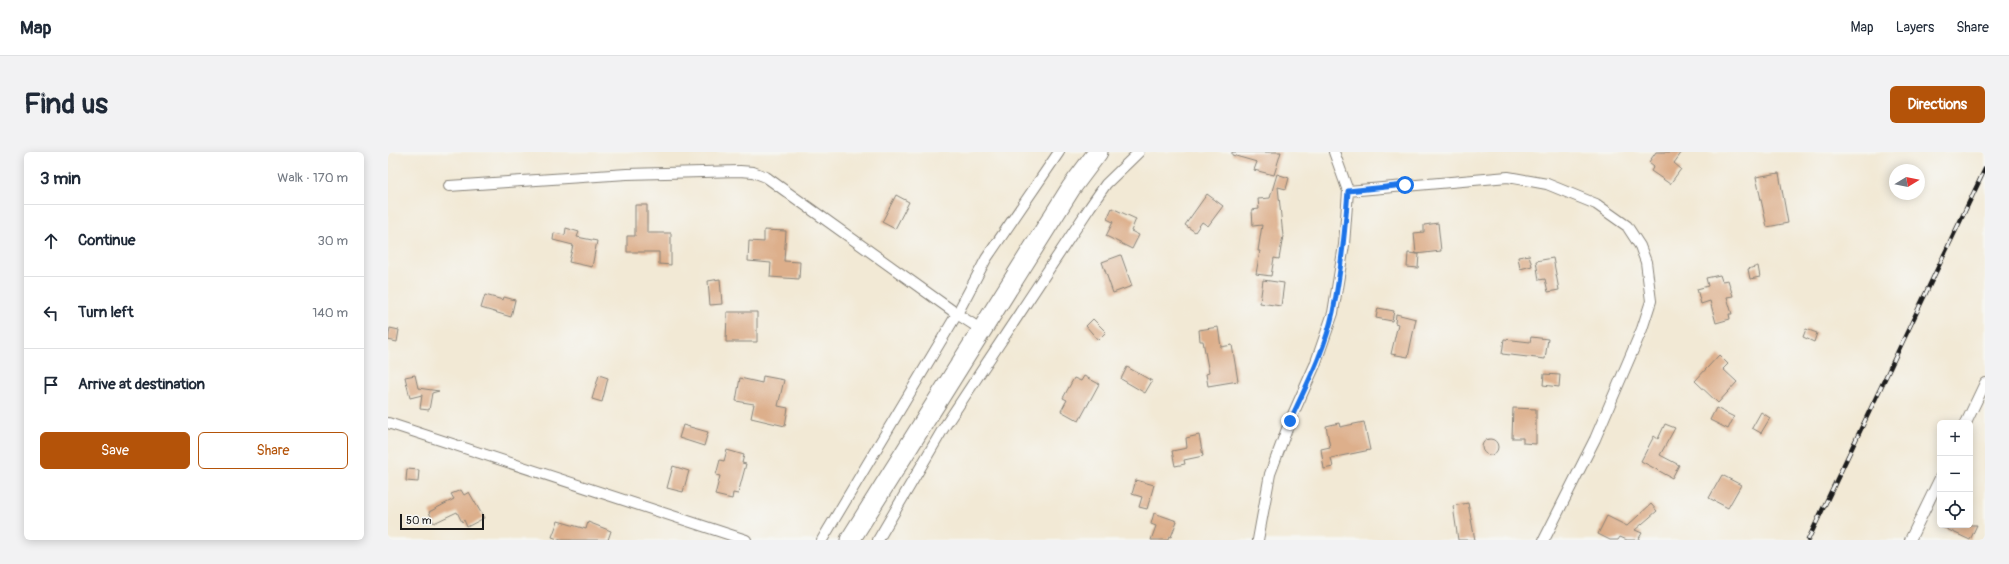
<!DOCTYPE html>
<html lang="en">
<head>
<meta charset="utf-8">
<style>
  body { margin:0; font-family:Pangolin,sans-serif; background:#f2f2f3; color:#1f2937 }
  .controls { position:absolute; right:12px; bottom:12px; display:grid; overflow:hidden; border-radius:6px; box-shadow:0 2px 10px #0003 }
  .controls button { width:36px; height:36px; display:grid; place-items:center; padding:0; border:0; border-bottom:1px solid #e0e1e3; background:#fff; color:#1f2937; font:20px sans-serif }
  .compass { position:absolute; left:1501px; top:12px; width:36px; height:36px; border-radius:50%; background:#fff; box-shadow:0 2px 10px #0003; rotate:80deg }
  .scale { position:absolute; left:12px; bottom:10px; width:84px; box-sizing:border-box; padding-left:4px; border:2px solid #1c1c1c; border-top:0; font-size:11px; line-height:14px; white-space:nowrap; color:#1c1c1c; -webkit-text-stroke:3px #f6f6f2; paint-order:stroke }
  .stop { position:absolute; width:12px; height:12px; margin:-9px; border:3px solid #1a73e8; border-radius:50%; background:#fff }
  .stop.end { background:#1a73e8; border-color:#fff; box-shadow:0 1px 4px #0008 }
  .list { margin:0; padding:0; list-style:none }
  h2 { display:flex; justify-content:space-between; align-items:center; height:52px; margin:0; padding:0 16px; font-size:17px }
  h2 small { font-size:13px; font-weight:400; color:#747a83 }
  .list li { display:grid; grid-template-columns:26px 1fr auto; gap:12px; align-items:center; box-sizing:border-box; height:72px; padding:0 16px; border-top:1px solid #e0e1e3 }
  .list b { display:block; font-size:15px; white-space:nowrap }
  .list em { font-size:13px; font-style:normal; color:#747a83 }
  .actions { display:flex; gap:8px; padding:12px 16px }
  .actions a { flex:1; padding:9px 0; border:1px solid #b45309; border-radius:6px; text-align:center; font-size:14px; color:#b45309 }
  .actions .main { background:#b45309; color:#fff }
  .icon { flex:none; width:22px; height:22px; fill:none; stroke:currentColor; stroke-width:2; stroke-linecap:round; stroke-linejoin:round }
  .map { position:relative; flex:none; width:1597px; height:388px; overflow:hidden; border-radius:6px }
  header { display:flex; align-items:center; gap:24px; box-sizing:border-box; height:56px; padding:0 20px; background:#fff; border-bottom:1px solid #e0e1e3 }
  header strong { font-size:19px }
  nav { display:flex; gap:22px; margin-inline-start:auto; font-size:14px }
  .intro { display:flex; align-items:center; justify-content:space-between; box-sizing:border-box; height:96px; padding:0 24px }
  h1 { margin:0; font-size:28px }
  .button { padding:10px 18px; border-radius:6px; background:#b45309; color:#fff; font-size:14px; font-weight:700 }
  main { display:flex; gap:24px; padding:0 24px }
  aside { flex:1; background:#fff; border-radius:6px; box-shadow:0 2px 10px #0003 }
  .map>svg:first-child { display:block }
  .building { fill:#ddaf8b }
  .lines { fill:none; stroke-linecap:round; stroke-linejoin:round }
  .street-casing { stroke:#878278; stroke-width:12 }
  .highway-casing { stroke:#878278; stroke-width:21 }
  .street { stroke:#fff; stroke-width:10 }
  .highway { stroke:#fff; stroke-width:19 }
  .rail-casing { stroke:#1c1c1c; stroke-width:4.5 }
  .rail { stroke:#f6f6f2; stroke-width:3; stroke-dasharray:9; stroke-linecap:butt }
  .route { stroke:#1a73e8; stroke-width:5 }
</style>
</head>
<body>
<header>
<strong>Map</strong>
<nav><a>Map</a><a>Layers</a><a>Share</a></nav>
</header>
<div class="intro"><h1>Find us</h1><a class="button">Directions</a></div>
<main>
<aside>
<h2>3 min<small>Walk · 170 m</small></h2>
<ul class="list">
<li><svg class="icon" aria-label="ahead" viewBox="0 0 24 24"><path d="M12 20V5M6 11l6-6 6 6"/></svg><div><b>Continue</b></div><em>30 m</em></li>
<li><svg class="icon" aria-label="left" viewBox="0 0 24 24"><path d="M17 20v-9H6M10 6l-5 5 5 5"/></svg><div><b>Turn left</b></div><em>140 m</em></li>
<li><svg class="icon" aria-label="arrive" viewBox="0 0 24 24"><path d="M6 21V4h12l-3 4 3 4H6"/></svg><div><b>Arrive at destination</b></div></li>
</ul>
<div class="actions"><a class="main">Save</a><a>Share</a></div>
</aside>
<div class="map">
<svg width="1597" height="388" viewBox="0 0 1597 388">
  <rect width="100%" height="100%" fill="#f6f6f2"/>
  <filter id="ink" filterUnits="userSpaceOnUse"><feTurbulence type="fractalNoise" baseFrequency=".025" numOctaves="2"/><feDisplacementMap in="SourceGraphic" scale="8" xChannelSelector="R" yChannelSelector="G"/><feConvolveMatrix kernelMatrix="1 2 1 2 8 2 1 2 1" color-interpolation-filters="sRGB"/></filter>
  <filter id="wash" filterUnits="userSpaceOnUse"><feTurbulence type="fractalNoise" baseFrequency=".012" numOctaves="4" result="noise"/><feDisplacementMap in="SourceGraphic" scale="16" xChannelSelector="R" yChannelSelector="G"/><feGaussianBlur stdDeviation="0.9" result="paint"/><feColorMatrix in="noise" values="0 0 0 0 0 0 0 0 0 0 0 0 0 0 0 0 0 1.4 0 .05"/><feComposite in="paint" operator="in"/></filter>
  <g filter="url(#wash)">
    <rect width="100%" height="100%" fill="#f2e9d5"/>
    <g id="blocks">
      <path class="building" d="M844,0H893L886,23L866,18L869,10L844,3Z
        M1268,0H1294L1286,11L1293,17L1282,32L1263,19L1266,14L1261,10Z
        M1391,21L1400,71L1379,75L1368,25Z
        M889,22L901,26L898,37L890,35L895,84L891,107L886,106L883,124L868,122L872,99H870L874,73L865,74L864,58L871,57L870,47L882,46Z
        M819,42L835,54L820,74L814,70L807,80L797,73Z
        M508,43L521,50L507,77L494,70Z
        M247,53H259V81H283V113L271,112V100H239V84H247Z
        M724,56L748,67L743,79L751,83L744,97L718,84L725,70L719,67Z
        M1050,71L1053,99L1028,102L1026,81L1036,80V73Z
        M178,76L191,80L189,85L209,89L204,115L181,110L185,93L165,88L166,81L177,83Z
        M376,78L398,79L396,109L412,110L411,127L382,125L383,111L360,109L361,89L376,90Z
        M1020,101L1031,102L1030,116L1019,115Z
        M733,103L744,134L725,141L714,110Z
        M1141,103L1144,114L1132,117L1130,105Z
        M1165,106L1171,138L1160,140L1157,127L1151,128L1148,109Z
        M1370,114L1372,125L1362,127L1360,117Z
        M1332,123L1334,129L1340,128L1345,144L1339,145L1344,162H1341L1342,167L1328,171L1322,149L1313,152L1309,137L1320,134L1318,126Z
        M332,127L334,152L322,153L320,129Z
        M875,128L896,131L893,154L872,151Z
        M97,143L115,148L116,145L127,148L123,165L93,156Z
        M990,156L1006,159L1004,169L988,166Z
        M339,160H369V190H338Z
        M1008,162L1028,167L1020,205L1003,202L1010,172L1007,171Z
        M705,167L718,180L710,188L698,174Z
        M830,175L833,195L844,193L850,229L820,234L818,222L821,221L815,189H812L811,178Z
        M2,176L11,178L9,190L0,188Z
        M1418,177L1429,181L1426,190L1415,185Z
        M1143,185L1160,187L1157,207L1114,202L1116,187L1142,190Z
        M1331,203L1340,212L1335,217L1349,230L1330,251L1307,229Z
        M739,215L764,229L757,241L733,227Z
        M1156,222L1172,223L1171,235L1155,233Z
        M27,223L30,236L51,239L44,241L41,258L32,257L34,243L22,246L17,225Z
        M211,223L220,226L214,250L204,247Z
        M375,224L396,228L390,254L400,256L397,274L363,266L366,252L348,249L352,226L374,231Z
        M696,224L711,232L691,269L673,259L679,248L675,246L686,226L693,229Z
        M1125,256L1148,257V292L1135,291V286H1124Z
        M1328,256L1346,265L1340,277L1322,268Z
        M1373,260L1382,266L1373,281L1364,276Z
        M976,270L982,298L943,306L945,315L936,317L933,297L942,295L938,274L951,271L952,275Z
        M1277,272L1287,276L1272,303L1291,313L1284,326L1253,309L1266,284L1270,287Z
        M295,273L320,280L316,294L291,286Z
        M811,283L815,304L796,308L797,312L787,314L784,299L799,296L798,286Z
        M1094 295a8 8 0 1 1 16 0a8 8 0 1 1-16 0Z
        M339,298L356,303L354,311L358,312L350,342L345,341L344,347L327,343L332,324L328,323L332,308L336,309Z
        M285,314L301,319L295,340L279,336Z
        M19,317L31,318L30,330L18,329Z
        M1334,323L1353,333L1340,356L1321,346Z
        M748,328L766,333L759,357L751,355L754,345L744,342Z
        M73,338L76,343L81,340L96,366L79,375L76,368L74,370L69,360L46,371L41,360L66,347L63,342Z
        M1080,351L1087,388H1070L1065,354Z
        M1263,352L1269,359L1247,378L1254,381L1250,388H1239L1232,385L1230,388H1222L1210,382L1219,364L1239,374Z
        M766,361L789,369L783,385L781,384L780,388H763L768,374L763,372Z
        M170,369L198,377L200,370L223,379L220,388H173L164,385Z
        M1550,373H1589L1582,388Z"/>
    </g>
  </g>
  <g filter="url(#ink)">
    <use href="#blocks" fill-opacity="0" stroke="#878278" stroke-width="1"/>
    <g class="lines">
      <defs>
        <path id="street" d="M61,34L239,22L352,19L365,20L378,25L569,162L594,178
          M960,39L1120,25L1159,32L1208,52L1239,74L1252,94L1258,110L1263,149L1254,177L1207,287L1156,388
          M0,271L358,388
          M1578,271L1597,231
          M434,388L569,162L598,107L671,0
          M490,388L555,277L702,55L718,32L751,0
          M870,388L882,322L902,269L927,213L945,161L956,93L960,39L946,0
          M1522,388L1552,326"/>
        <path id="highway" d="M462,388L683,36L710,0"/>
      </defs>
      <use href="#street" class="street-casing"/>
      <use href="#highway" class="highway-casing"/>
      <use href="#street" class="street"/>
      <use href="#highway" class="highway"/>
      <defs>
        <path id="rail" d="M1420,388L1597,17"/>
      </defs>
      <use href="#rail" class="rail-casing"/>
      <use href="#rail" class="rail"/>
    </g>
  </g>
  <g class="lines" filter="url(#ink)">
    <path class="route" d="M902,269C918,234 937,198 945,160C953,120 957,79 960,39L1017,33"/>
  </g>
</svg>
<div class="controls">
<button>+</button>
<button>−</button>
<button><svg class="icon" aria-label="locate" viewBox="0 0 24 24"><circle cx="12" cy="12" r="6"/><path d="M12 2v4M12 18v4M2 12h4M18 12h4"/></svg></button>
</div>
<svg class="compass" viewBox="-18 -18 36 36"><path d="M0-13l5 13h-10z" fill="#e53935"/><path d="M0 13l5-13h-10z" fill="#747a83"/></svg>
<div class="scale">50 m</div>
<div class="stop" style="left:1017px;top:33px"></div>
<div class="stop end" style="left:902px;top:269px"></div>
</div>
</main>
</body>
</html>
